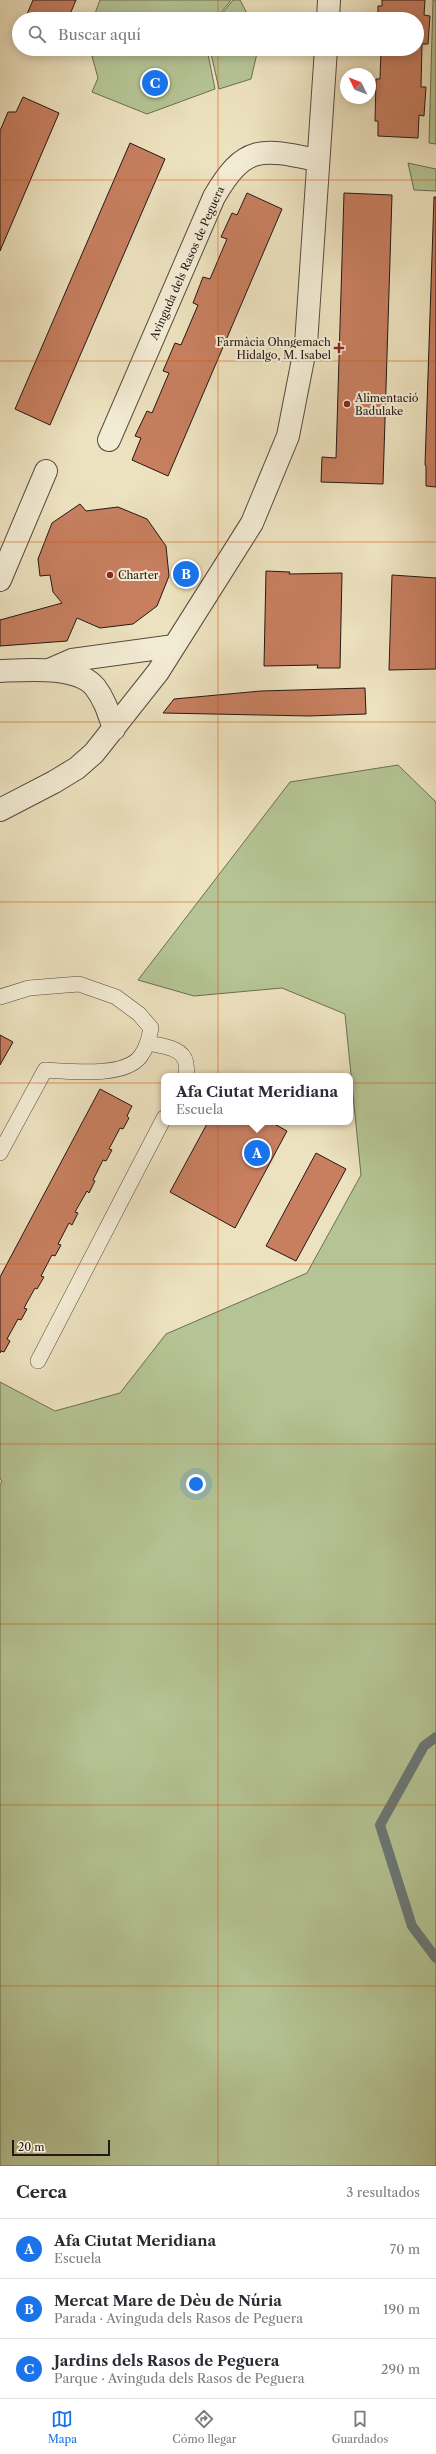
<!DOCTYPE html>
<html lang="es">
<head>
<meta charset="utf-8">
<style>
  body { margin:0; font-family:"Libre Caslon Text",serif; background:#f2f2f3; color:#2b2b33 }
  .compass { position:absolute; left:340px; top:68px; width:36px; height:36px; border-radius:50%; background:#fff; box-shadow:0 2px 10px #0003; rotate:313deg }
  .scale { position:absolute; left:12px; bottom:10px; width:98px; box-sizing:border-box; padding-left:4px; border:2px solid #241814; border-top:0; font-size:11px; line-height:14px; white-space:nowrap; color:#241814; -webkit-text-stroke:3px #f3ecd5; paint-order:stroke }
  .you { position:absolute; left:196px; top:1484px; width:14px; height:14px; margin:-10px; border:3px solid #fff; border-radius:50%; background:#1a73e8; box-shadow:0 0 0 6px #1a73e833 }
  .badge { display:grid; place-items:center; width:26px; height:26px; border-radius:50%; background:#1a73e8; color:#fff; font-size:13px; font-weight:700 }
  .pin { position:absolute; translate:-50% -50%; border:2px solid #fff; box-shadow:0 1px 4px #0006 }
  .popup { position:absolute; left:161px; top:1073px; width:192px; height:52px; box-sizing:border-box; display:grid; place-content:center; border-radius:8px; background:#fff; filter:drop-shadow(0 1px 3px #0005); font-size:13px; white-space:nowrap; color:#7c7c81 }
  .popup b { font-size:15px; color:#2b2b33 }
  .popup::after { content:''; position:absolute; left:50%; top:100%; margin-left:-8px; border:8px solid transparent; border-top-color:#fff }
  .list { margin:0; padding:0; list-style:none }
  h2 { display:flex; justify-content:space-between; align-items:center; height:52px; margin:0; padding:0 16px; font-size:17px }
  h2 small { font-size:13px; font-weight:400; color:#7c7c81 }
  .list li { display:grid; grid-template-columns:26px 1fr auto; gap:12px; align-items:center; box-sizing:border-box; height:60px; padding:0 16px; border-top:1px solid #e1e1e2 }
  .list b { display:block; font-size:15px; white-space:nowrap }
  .list p { margin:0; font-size:13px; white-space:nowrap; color:#7c7c81 }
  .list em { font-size:13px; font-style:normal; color:#7c7c81 }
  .icon { flex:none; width:22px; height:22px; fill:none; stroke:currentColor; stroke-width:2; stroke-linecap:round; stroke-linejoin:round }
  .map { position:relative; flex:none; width:436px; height:2166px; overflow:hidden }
  .search { position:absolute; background:#fff; box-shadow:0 2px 10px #0003; left:12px; right:12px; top:12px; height:44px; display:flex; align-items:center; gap:10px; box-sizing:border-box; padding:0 14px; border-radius:22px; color:#7c7c81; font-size:15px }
  .sheet { height:232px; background:#fff }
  nav { display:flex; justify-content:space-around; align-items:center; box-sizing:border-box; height:56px; border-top:1px solid #e1e1e2; background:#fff; font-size:11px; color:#7c7c81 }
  nav a { display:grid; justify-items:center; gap:2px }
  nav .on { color:#1a73e8 }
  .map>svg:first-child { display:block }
  .green { fill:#b5c494; stroke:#6c6e54 }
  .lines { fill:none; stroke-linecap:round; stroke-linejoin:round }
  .stream { stroke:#6b7a78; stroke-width:10 }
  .building { fill:#c77f60; stroke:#241814 }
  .service-casing { stroke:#564a3f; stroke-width:16 }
  .minor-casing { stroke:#564a3f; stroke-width:24 }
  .service { stroke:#f3ecd5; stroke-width:15 }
  .minor { stroke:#f3ecd5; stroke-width:22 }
  .grid { fill:none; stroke:#d4520d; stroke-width:1; stroke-opacity:0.55 }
  .poi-dot { fill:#8f2418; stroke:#f3ecd5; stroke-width:1.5 }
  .labels { text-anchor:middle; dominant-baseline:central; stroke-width:4; stroke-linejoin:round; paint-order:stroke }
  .street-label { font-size:11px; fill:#241814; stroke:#f3ecd5 }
  .poi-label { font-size:11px; fill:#241814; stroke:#f3ecd5; text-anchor:start }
</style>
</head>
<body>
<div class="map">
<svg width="436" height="2166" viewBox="0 0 436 2166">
  <rect width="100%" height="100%" fill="#ede2bf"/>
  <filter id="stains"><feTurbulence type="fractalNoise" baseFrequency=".005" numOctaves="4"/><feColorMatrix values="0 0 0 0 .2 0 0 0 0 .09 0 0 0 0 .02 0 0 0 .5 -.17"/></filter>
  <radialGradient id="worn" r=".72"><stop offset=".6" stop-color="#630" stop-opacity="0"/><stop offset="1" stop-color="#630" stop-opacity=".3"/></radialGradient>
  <path class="green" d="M100,0H231L216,19H93Z
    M233,0H240L250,19H218Z
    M433,0H436V144L429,143Z
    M90,49H207L215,89L147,114L92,92L98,78Z
    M210,49H258L251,79L219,89Z
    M408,163L436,169V191L414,190Z
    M398,765L436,802V2166H0V1485L2,1481L0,1479V1382L55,1411L120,1393L166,1334L307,1273L361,1175L345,1014L282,988L194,996L138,980L290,782Z"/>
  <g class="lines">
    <path class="stream" d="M436,1737L424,1746L380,1825L412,1926L436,1958"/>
  </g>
  <path class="building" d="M33,0H76L68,19H25Z
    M382,0H425L424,15L430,16L428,44H422L421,87H426L424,116L419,115L418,138L378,136V121H375L376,79H380L381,50L377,49H417V19H378V6H382Z
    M23,97L59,113L0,251V131L8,112H16Z
    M130,143L165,159L50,425L15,409Z
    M247,193L282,209L168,476L132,460L141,438L135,436L147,411L152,413L169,373L163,371L175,343L181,345L198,305L193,303L203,277L210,279L227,239L221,237L232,213L237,215Z
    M344,193L392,195L383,484L321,482L322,457L336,458Z
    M434,197H436V487L426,486V466L425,465Z
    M80,504L86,511L118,507L147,519L166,546L169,576L157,606L133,624L100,628L77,618L67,641L0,646V620L62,603L53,592L50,575L40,576L38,559L52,523Z
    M266,571L290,572L289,574L342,573L340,668H317L318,665L264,666Z
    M392,575L436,578V669L389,670Z
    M365,688L366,714L309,716L163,713L174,699L261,691Z
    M0,1035L13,1042L0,1065Z
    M100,1089L132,1106L127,1116L129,1118L123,1129L120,1128L109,1149L112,1150L106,1161L103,1160L93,1180L95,1181L89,1193L87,1191L75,1212L78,1213L72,1225L69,1223L58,1244L61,1245L55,1256L52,1255L41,1276L44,1277L37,1289L35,1288L24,1308L27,1309L21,1320L18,1319L7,1339L10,1341L4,1352L1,1351L0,1353V1277Z
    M208,1122H271L287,1131L235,1228L170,1192Z
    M316,1153L346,1169L296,1261L266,1246Z"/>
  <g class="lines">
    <defs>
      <path id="service" d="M0,997L29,988L79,984L116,997L139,1014L151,1028C149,1038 147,1048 140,1057C123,1078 69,1071 45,1070L0,1153
        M148,1043C161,1046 183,1047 186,1063C186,1068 188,1072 185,1076
        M38,1361L164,1118"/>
      <path id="minor" d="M328,19L329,0
        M109,440L214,197C244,145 261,148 316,160
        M0,580L46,471
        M49,670L72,660L174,646
        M0,671C25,670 77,665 95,687C105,700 109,714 114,729
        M0,810L54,782L77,768L94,753L158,672L252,523L288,436L306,344L326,49"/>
    </defs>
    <use href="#service" class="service-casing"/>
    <use href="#minor" class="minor-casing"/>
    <use href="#service" class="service"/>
    <use href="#minor" class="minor"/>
  </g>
  <path class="grid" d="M218,0V19M218,49V2166M0,180H436M0,361H436M0,542H436M0,722H436M0,902H436M0,1083H436M0,1264H436M0,1444H436M0,1624H436M0,1805H436M0,1986H436"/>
  <g class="poi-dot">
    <path d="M337 342h4v4h4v4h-4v4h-4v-4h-4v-4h4z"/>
    <circle cx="347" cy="404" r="4"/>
    <circle cx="110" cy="575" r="4"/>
  </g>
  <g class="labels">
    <g class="street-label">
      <text transform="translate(187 263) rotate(-66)">Avinguda dels Rasos de Peguera</text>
    </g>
    <g class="poi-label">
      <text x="331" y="342" text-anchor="end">Farmàcia Ohngemach<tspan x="331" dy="13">Hidalgo, M. Isabel</tspan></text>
      <text x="355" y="398">Alimentació<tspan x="355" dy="13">Badulake</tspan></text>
      <text x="118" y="575">Charter</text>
    </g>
  </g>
  <rect width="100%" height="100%" filter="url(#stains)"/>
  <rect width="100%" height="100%" fill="url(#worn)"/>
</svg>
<svg class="compass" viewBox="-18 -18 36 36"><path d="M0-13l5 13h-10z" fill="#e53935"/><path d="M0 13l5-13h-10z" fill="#7c7c81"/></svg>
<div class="scale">20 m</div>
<div class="you"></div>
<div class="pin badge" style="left:257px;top:1153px">A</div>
<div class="popup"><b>Afa Ciutat Meridiana</b>Escuela</div>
<div class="pin badge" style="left:186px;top:574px">B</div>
<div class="pin badge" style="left:155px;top:83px">C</div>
<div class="search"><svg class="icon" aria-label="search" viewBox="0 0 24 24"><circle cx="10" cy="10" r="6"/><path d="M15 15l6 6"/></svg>Buscar aquí</div>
</div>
<section class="sheet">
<h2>Cerca<small>3 resultados</small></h2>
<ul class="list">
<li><span class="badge">A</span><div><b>Afa Ciutat Meridiana</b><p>Escuela</p></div><em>70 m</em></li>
<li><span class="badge">B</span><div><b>Mercat Mare de Dèu de Núria</b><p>Parada · Avinguda dels Rasos de Peguera</p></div><em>190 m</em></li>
<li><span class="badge">C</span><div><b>Jardins dels Rasos de Peguera</b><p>Parque · Avinguda dels Rasos de Peguera</p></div><em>290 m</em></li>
</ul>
</section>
<nav>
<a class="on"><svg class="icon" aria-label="map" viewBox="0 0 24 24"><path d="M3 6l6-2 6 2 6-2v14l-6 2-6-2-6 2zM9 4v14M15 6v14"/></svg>Mapa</a>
<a><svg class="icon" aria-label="directions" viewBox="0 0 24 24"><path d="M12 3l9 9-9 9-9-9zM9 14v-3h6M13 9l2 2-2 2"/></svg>Cómo llegar</a>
<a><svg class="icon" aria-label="saved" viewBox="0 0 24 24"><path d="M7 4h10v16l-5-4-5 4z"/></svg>Guardados</a>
</nav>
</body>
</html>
